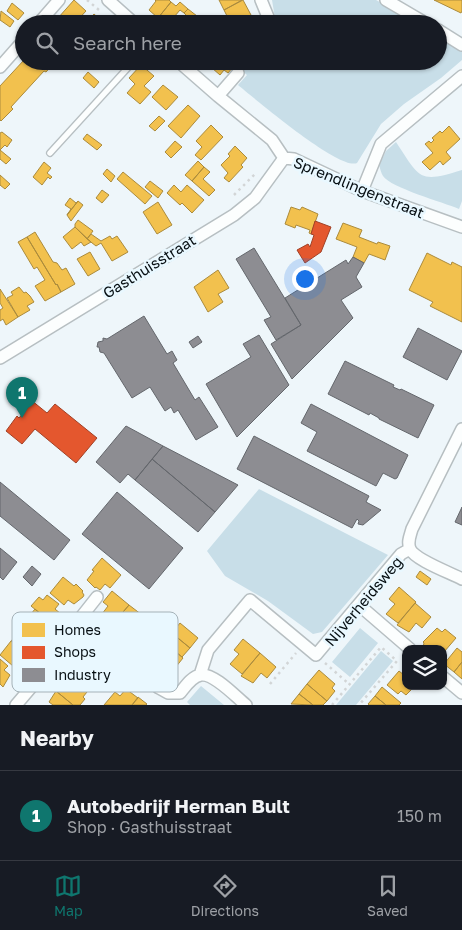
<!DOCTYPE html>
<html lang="en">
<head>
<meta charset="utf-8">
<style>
  body { margin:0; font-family:"Golos Text",sans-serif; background:#20242c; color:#f1f3f6 }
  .controls { position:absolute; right:15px; bottom:15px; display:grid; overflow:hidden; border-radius:10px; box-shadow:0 1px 4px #0004 }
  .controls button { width:45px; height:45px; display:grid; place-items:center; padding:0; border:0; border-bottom:1px solid #363941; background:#171b24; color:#f1f3f6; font:25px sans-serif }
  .you { position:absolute; left:304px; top:278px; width:18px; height:18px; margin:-12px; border:4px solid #fff; border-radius:50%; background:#1a73e8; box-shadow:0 0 0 8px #1a73e833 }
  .badge { display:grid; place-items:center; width:32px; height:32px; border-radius:50%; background:#0f766e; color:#fff; font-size:16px; font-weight:700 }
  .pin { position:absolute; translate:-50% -41px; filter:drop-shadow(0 1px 2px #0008) }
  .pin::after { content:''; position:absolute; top:26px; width:18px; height:15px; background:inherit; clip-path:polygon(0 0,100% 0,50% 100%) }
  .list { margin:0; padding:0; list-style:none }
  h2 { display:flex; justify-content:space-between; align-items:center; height:65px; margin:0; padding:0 20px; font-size:21px }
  h2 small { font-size:16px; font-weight:400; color:#9ea1a6 }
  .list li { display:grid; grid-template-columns:32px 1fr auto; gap:15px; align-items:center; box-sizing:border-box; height:90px; padding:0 20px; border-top:1px solid #363941 }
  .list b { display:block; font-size:19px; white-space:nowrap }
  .list p { margin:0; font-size:16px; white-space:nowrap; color:#9ea1a6 }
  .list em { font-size:16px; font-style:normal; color:#9ea1a6 }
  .icon { flex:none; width:28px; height:28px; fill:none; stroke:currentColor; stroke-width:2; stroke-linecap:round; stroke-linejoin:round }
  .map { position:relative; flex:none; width:462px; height:705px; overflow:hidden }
  .search { position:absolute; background:#171b24; box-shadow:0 1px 4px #0004; left:15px; right:15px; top:15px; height:55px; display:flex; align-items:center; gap:12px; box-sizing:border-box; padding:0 18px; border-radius:28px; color:#9ea1a6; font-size:19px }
  .sheet { height:155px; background:#171b24 }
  nav { display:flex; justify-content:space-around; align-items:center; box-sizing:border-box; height:70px; border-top:1px solid #363941; background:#171b24; font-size:14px; color:#9ea1a6 }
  nav a { display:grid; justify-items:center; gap:2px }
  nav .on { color:#0f766e }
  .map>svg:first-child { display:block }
  .green { fill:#c8dee8 }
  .homes { fill:#f2c14e; stroke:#ab8b3c }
  .shops { fill:#e4572e; stroke:#a14126 }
  .industry { fill:#8d8d92; stroke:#64676c }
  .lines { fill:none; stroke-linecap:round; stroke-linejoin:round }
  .service-casing { stroke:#b7bfc2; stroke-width:8 }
  .minor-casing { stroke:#b7bfc2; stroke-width:14 }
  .path { stroke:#d2d5d6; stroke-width:2.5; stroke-dasharray:2.5 4; stroke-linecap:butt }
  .service { stroke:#fcfefe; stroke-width:5.5 }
  .minor { stroke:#fcfefe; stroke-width:11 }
  .labels { text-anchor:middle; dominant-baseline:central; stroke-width:5; stroke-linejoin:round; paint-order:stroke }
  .street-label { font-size:15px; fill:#060e12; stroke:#e9f8ff }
  .key { fill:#e9f8ff; stroke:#a5b2b8; stroke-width:1 }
  .key-label { font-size:14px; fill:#060e12 }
</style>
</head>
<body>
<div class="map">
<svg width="462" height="705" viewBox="0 0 462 705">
  <rect width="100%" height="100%" fill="#eef6fa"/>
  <path class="green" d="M272,0H376L396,11L425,24H276Z
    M438,30L462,44V60L441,78L404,104L381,124L357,163C340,171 254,98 238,85L247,75L236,66L239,61H438Z
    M396,142C420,178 418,184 462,170V201L459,209C443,202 391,188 383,176C381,173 380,168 379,165L386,151Z
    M259,489L388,555L322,632L313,634L268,601L225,576L207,551Z
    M360,628L378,643L350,677L332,662Z
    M381,651L393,661L356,705H336Z
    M201,686L224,705H190L187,702Z"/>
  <path class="homes" d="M74,0L86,11L74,24H64L58,18Z
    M155,0H169L171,2L158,18L149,10L156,1Z
    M219,0H242L224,10Z
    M243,0L251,15L234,24H231L224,10Z
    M434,0H462V11L461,13Z
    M171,2L176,6L180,2L188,9L184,13L180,10L168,24H165L158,18Z
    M12,3L24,13L18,20L7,11Z
    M188,9L197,16L193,21L197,24H182L188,17L184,13Z
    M1,11L14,21L10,27L0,20Z
    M94,14L104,23V24H85Z
    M24,60V61H56L46,72L44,71L11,107L13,109L1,121L0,120V86Z
    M204,61H238L228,73L224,70L220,75Z
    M141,65L154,76L144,86L151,92L140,104L127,93L135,84L129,78Z
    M88,72L99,82L94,88L83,78Z
    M163,85L178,97L166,110L152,97Z
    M188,105L200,116L181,138L168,126Z
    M159,116L165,121L155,131L149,126Z
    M211,125L223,137L201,160L195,155L202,147L196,141Z
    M449,126L460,139L446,152L451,158L443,165L440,161L430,170L422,162L433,153L425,144L429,141L431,143L434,140L432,138L440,131L442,133Z
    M2,132L12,140L7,147L5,145L0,150V133Z
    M87,134L102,145L97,150L83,139Z
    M175,141L182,147L171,158L165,152Z
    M235,146L247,158L241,165L243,167L229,182L224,178L228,173L221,165L230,156L228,154Z
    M0,150L11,159L6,164L0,159Z
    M198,161L204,167L192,181L185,175Z
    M44,162L51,168L47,173L52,177L50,179L48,177L42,185L33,177Z
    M204,167L210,172L203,179L215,190L209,196L192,181Z
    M107,169L115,176L111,182L103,174Z
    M123,172L152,196L145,204L117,179Z
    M0,175L10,184L5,189L0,185Z
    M150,181L163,191L158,198L145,187Z
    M174,185L181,192L187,185L204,200L192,213L182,203L180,205L167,193Z
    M102,190L109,195L102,203L96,198Z
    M70,198L76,203L78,201L67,215L71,209L65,205Z
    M78,201L83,205L71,221L67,215Z
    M158,202L172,225L157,234L143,212Z
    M291,207L300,210L302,207L318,214L311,234L309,233L310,230L296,225L295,228L285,224Z
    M78,220L93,231L87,239L75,227V224Z
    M343,223L362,230L359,237L377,244L378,242L390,246L385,260L369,254L364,263L353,257L357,247L336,239Z
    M75,227L91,242L84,246L81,242L72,249L63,237Z
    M35,232L53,262L57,263L62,270L66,268L75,284L61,292L57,284L56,285L27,237Z
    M91,234L101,241L110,236L112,239L117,236L128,252L112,261L101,243L96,246L87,239Z
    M27,237L56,285L57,284L61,292L45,301L35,286L45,280L37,267L34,269L18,242Z
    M90,252L100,269L88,276L77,259Z
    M427,253L451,265L452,262L462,267V322L430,306L433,302L409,290Z
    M218,270L229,288L218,294L223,302L208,312L194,287Z
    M19,287L24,293L26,292L30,296L34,302L27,306L30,310L18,317L7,298L13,295L11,292Z
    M0,289L18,317L6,325L3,319L0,321V310L3,308L0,303Z
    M102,558L121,575L110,588L105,584L100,590L96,587L95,588L87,580L94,571L92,570Z
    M420,571L431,579L427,585L416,577Z
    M63,577L74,586L76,584L83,591L82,592L84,595L83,597L74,604L68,600L64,605L50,593Z
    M399,587L416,602L398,623L386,614L395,604L389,599Z
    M112,591L129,605L112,625L104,618L105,617L102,614L108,606L103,602Z
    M47,595L59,604L55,609L61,614L54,625L31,606L39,597L43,600Z
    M415,603L431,617L422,628L416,623L409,632L397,625Z
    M129,605L146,618L136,630L131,626L125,633L121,630L120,632L112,625Z
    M35,609L54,625L45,634L39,629L34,634L23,624Z
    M180,623L198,638L190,648L172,633Z
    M23,628L36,638L32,642L36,645V647L30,655H27L11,641Z
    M437,628L442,632L445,629L456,638L444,652L443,649H426L423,647L424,643L423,642Z
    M174,635L190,648L182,657L166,644Z
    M243,639L260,653L242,674L230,664L239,654L234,650Z
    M11,641L28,656L22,664L16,662L13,666L0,655Z
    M165,642L183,658L175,668L156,652Z
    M457,648L462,652V662L454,672L444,664Z
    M260,653L276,667L267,678L261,673L253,683L241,676Z
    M0,659L8,666L4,670L10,675L3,687L0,684Z
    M462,662V679L454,672Z
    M319,670L335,684L332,688L335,691L327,701L307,684Z
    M399,671L404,675L406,673V686H416L414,689L413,688L406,695L401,691L398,694L387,685Z
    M65,683L71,688L76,683L87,692L83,697L85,699L80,705H73L56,691Z
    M307,684L327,701L323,705H313L299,694Z
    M382,687L401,703L399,705H386L375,696Z
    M126,689L138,698L132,705H104L115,692L120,696Z
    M56,691L73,705H53L49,702Z
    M299,694L303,697L313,705L291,704Z
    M375,696L386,705H369L368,704Z
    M138,697L147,704L146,705H132Z"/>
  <path class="shops" d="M315,221L331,227L321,252L305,263L297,250L308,244L310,247L314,235L311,234Z
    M31,400L47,413L55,404L97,438L76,463L35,429L22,444L6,431L17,416L19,418L24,412L22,411Z"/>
  <path class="industry" d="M254,248L301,325L276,340L264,320L271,317L236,259Z
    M353,257L364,263L356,277L362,287L341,300L353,318L292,379L271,344L301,325L285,298L346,260L348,264Z
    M144,316L167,354L172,351L177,360L173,363L195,400L199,397L218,427L196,440L178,410L174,413L171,407L165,411L150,387L132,398L104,353L100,352L99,347H97L98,342L103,341V338L107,339Z
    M418,328L462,351L447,380L403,357Z
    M259,335L289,385L237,437L206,384L251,357L243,344Z
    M198,336L202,342L193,348L189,342Z
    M345,361L394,385L393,387L400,390L401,389L434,405L418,438L379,419V418L370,413L369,415L328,394Z
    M311,404L408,455L397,478L395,479L383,473L376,486L307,451L317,432L301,423Z
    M126,426L163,446L135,480L128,474L120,483L96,462Z
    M254,436L369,496L366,502L381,510L363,525L358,524L359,521L357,519L352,528L237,469Z
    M163,446L238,485L215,512L152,459Z
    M152,459L215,512L198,532L135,480Z
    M0,482L70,540L54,560L0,516Z
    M117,492L183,548L149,589L82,534Z
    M462,507V525L455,522Z
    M0,548L17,562L3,580L0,577Z
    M32,566L41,574L32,586L23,577Z"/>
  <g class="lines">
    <defs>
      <path id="service" d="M50,153L134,61"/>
      <path id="minor" d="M108,0L135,24
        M261,0L268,17V24
        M386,0L427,24
        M38,24L59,0
        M438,30L462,45
        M178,61L218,96L272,140L284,158
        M0,67L24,40
        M218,96L238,73
        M284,158L294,159L362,191L462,227
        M362,191L381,144L462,76
        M0,358L234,215L255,198L284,158
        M462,429L412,529C410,536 407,542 410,549C415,560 451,573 462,579
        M359,605L410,649
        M84,632L82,616L97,597
        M200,675L208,650L250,600L316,655L401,554L410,549
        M443,677L462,693
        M16,705L74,637L84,632L97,637L159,688L168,693H180C185,687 192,676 201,675C214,673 236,697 246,705"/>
    </defs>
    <use href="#service" class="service-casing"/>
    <use href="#minor" class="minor-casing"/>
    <path class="path" d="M87,0L99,10
      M146,16L155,24
      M158,61L166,68
      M246,65L251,61
      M234,195L255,174
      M325,663L349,684
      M270,684L296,653
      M332,705L381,647L397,661L359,705"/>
    <use href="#service" class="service"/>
    <use href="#minor" class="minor"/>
  </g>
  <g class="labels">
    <g class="street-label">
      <text transform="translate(359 187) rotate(22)">Sprendlingenstraat</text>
      <text transform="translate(149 266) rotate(-32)">Gasthuisstraat</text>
      <text transform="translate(363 601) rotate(-50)">Nijverheidsweg</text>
    </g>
  </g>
  <rect x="12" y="612" width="166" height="80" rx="8" class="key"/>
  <rect x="22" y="623" width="23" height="14" fill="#f2c14e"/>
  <rect x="22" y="646" width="23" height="13" fill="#e4572e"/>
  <rect x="22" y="668" width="23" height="14" fill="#8d8d92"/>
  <g class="key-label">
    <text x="54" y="635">Homes</text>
    <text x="54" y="657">Shops</text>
    <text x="54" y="680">Industry</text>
  </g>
</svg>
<div class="controls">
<button><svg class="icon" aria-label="layers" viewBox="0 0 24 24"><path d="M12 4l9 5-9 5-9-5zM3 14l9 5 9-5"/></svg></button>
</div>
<div class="you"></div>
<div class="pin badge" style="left:22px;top:418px">1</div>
<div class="search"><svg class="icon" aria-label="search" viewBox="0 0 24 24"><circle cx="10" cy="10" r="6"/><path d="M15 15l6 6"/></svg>Search here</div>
</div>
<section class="sheet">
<h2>Nearby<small></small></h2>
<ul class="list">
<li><span class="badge">1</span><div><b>Autobedrijf Herman Bult</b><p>Shop · Gasthuisstraat</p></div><em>150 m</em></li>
</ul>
</section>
<nav>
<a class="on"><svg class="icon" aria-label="map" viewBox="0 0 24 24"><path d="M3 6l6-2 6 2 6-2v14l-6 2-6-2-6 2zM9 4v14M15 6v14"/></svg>Map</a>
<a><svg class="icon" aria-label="directions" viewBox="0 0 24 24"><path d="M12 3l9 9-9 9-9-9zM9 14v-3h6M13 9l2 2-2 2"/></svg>Directions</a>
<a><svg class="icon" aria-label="saved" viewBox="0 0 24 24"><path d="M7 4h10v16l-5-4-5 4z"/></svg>Saved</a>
</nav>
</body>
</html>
